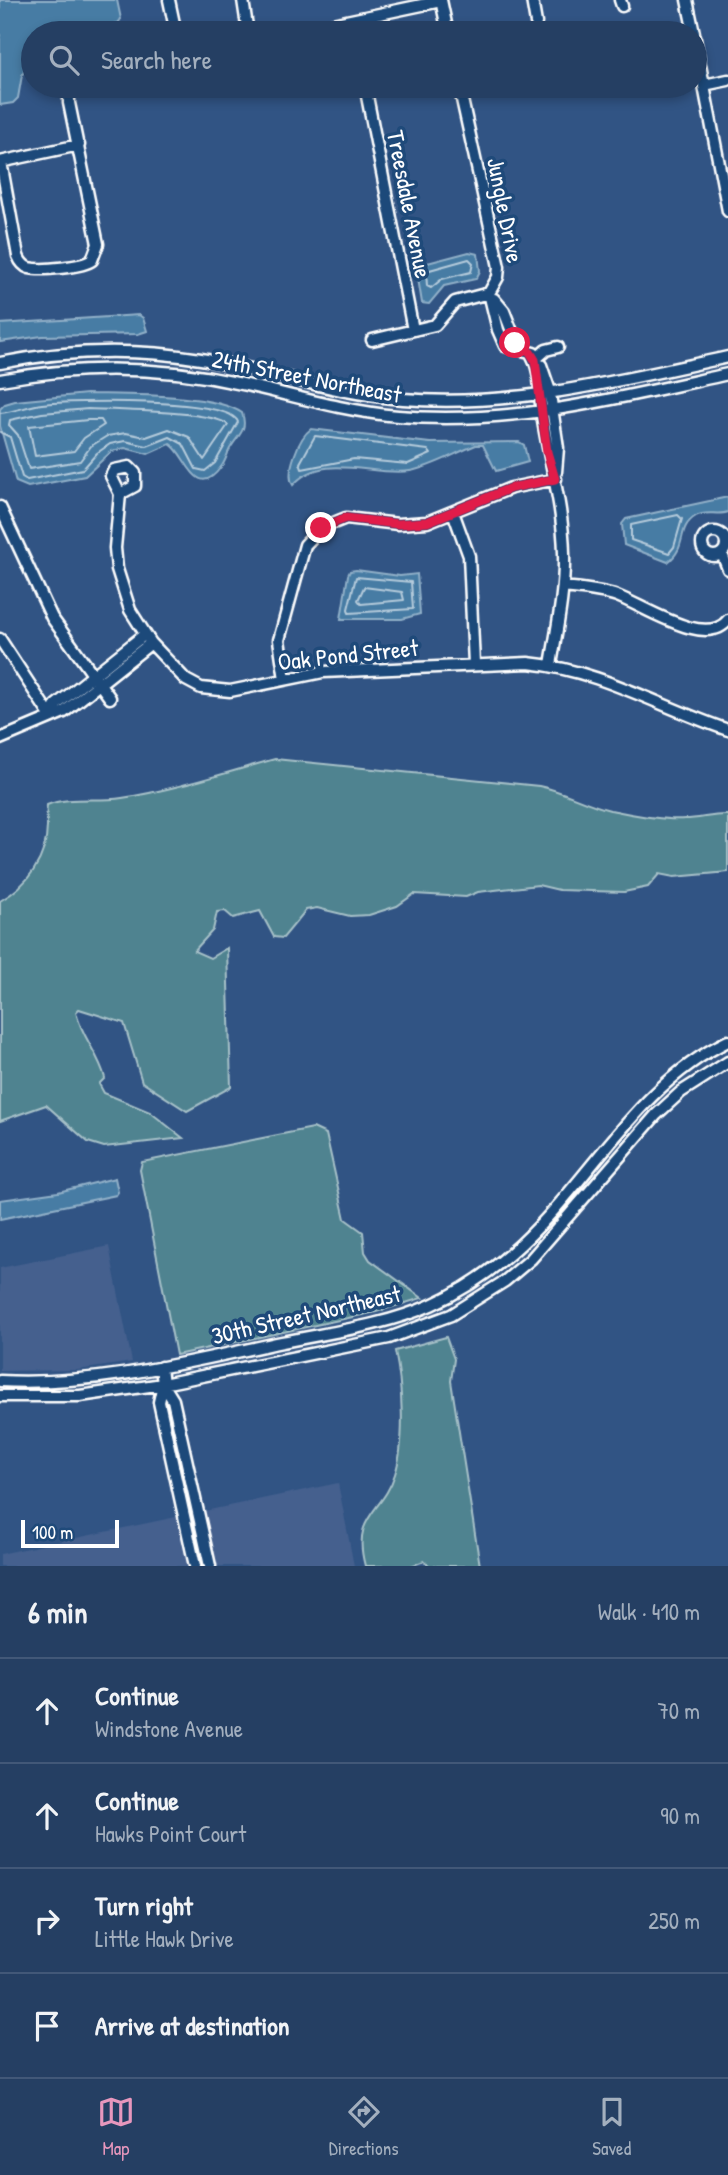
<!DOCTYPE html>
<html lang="en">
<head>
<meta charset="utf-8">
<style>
  body { margin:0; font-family:"Patrick Hand",sans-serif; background:#314a6c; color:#f1f3f6 }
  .scale { position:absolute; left:21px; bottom:18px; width:98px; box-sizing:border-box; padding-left:7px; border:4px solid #fff; border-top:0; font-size:19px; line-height:24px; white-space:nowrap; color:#fff; -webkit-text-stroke:5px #1f4a7a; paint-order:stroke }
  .stop { position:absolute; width:21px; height:21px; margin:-16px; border:5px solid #e11d48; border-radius:50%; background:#fff }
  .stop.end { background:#e11d48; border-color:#fff; box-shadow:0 2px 7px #0008 }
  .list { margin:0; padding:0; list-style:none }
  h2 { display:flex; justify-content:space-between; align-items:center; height:91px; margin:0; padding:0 28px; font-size:30px }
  h2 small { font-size:23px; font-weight:400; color:#a3afbe }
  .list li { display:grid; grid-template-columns:46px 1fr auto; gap:21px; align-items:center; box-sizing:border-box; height:105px; padding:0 28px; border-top:2px solid #425878 }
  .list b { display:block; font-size:26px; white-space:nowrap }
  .list p { margin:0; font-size:23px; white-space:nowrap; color:#a3afbe }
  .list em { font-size:23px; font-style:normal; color:#a3afbe }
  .icon { flex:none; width:38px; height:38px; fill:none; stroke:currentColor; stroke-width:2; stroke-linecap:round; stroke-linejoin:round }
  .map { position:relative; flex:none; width:728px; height:1566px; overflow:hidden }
  .search { position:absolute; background:#253f63; box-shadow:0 4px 10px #0003; left:21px; right:21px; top:21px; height:77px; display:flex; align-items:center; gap:18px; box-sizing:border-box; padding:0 24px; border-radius:38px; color:#a3afbe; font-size:26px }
  .sheet { height:511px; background:#253f63 }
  nav { display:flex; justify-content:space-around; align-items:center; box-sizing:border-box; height:98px; border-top:2px solid #425878; background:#253f63; font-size:19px; color:#a3afbe }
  nav a { display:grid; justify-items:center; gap:4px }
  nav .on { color:#e797bd }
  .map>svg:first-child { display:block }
  .built { fill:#44608e }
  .green { fill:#4f8390; stroke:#a7c1c8; stroke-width:2 }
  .water { fill:#477ca4; stroke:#91b0c8; stroke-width:2 }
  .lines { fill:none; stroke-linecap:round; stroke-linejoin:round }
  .shore { stroke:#b5cbdb; stroke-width:2 }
  .minor-casing { stroke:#fff; stroke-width:15 }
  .minor { stroke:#1f4a7a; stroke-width:10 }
  .route { stroke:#e11d48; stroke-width:9 }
  .labels { text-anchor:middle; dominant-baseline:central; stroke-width:7; stroke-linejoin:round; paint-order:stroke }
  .street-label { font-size:24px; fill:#fff; stroke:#1f4a7a }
</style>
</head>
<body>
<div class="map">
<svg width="728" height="1566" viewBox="0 0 728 1566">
  <rect width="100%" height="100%" fill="#315484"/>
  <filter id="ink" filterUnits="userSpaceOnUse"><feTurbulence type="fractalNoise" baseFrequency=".0143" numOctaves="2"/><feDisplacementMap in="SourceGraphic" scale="14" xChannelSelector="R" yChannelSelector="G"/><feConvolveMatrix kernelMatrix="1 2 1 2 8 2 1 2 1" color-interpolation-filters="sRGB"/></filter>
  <g filter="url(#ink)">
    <path class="built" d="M109,1246L132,1362L78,1370L0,1371V1268Z
      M338,1483L354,1566H0V1554Z"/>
    <path class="green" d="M275,759L539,786C564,791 585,804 610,810C632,814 663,821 685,819C700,819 713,814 728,815V872L674,877L659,874L648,887L624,892L559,890L538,885L478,892L466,897L414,894L397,906L369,915L350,916L317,908L306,910L283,938L274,937L260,911L233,918L225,911L217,912L213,930L194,951L210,958L227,948L231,1087L187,1111L142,1082L124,1023L79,1009L76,1012C81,1036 99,1054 105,1078L99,1084L104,1093L150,1112L183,1138L104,1147L88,1142L46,1105L0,1121V901C27,886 47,859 47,826C47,819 46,813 47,805C68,796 98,802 122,798C173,790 225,773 275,759Z
      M313,1128L326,1134L345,1219L363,1232L365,1252L370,1260L422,1298L376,1312L176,1355L140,1170L142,1162Z
      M446,1337L454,1359L451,1381L480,1566H430L424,1561L411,1566H365C351,1515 383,1513 395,1474C406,1441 402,1384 395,1351Z"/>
    <path class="water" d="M0,0H117L121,19L118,23L71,33H33V56L22,75L18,98L13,103L0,105Z
      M469,252L478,254L480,271L476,279L444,286L429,304L422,303L416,266Z
      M139,315L143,318L147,331L138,334L42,336L0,342V324Z
      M87,394C124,395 214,393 242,413C248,430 239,434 231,447C227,453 226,461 221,467C195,503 186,452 170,444L148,454L125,448L112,451L85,476L28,487L16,482L0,426V409L5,404L15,401Z
      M311,429L430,443L519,442L524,445L528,462L496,471L483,445H476C455,453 432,467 410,471C373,477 323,451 293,485C285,473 299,437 311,429Z
      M728,497V512C718,516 706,510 696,516C676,528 688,547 668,562L624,545L622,524L626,519Z
      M356,570L400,576L417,574L420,614L402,619H341L348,575L350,571Z
      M115,1178L118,1192L116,1195L0,1219V1200L58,1192Z"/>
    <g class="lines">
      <path class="shore" d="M469,259L473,263L471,272L442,279L431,288L427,286L426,271Z
        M88,409C111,410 216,411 228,425L204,460L189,437L169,429L146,437L126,433L107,436L91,446L80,461L29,469L18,435L9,425L10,420L42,413Z
        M0,413C13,412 28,406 42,404C71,401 228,397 238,422L215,463L205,471L196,469L183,444L170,437L147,446L125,441L110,444L97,453L83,469L27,480L22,477L10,437L0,432
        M88,420H101L104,425L84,438L74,451L35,456L29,426Z
        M315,436L428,450L431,454L408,464L354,459L302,469L300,463Z
        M678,515L682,519L674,547L669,553L631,540V525Z
        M356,577L411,582L413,609L349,613L348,609Z
        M364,587L402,592L404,600L361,604L358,600Z"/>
      <defs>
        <path id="minor" d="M169,0L176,33
          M243,0L248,33
          M441,0L448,33
          M532,0L536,23
          M620,0L622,6
          M687,0L694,33
          M352,20L354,33
          M313,28L441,1
          M695,39L728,211
          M704,85L728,80
          M365,86L413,330
          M0,162L79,145
          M1,162L18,256C20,261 23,266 29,268C41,271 83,267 92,260L98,244L69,103V95L76,86
          M489,293L498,330L505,346L534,353
          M494,299L504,311L518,347
          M372,340L435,325L455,302L489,293L498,277L499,267L459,86
          M530,352C542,370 539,394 542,415C549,461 563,505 564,553C565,590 557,628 551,665
          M538,357L546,350L558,347
          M0,363C65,350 135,348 201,359C269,370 334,394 403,399C515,408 620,380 728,357
          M541,365L551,394
          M0,380C80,365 163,366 242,384C295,396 344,411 398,416C511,426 619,398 728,374
          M550,394L558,448L556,472
          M120,494L135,486V473L129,467L114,470L111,476L120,494L115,548L117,569L130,610L151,643L186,680L201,688L230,691L323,672L528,663C600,670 660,707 728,730
          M0,507L52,618L110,698
          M453,512L469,556L474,664
          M702 544a12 12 0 1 1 24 0a12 12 0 1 1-24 0Z
          M722,554L728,569
          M563,587C581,589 600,590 617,596C644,606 706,649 728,620
          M0,639L51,717
          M285,679L279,640L305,545L321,528L346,518L398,524L427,522L511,488L556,479
          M51,717L56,705L144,635
          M0,739L64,712L151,643
          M161,1367L163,1384L159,1402L195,1566
          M0,1381C96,1386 189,1362 282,1342C331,1332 384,1326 431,1305C460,1292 486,1275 510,1254C588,1187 633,1087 728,1041
          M163,1384L173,1400L210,1566
          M0,1396H80L163,1384L389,1338L451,1315L505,1281L531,1259L656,1115L681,1092L728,1062"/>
      </defs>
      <use href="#minor" class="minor-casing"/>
      <use href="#minor" class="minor"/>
    </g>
  </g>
  <g class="lines" filter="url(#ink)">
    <path class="route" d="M321,528L346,518L398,524L427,522L511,488L555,479L547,452L535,360L530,352L515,343"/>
  </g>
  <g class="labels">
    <g class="street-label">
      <text transform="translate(410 204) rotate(79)">Treesdale Avenue</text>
      <text transform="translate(506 210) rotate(79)">Jungle Drive</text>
      <text transform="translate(307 376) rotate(11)">24th Street Northeast</text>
      <text transform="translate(348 654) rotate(-6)">Oak Pond Street</text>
      <text transform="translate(306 1314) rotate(-13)">30th Street Northeast</text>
    </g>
  </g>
</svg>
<div class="scale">100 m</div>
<div class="stop" style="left:515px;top:343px"></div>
<div class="stop end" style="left:321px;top:528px"></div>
<div class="search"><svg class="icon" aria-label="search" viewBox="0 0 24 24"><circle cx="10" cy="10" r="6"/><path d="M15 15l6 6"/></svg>Search here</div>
</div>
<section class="sheet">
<h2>6 min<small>Walk · 410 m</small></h2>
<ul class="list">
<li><svg class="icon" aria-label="ahead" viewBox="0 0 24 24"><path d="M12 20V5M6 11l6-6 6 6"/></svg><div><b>Continue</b><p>Windstone Avenue</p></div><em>70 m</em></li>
<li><svg class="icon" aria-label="ahead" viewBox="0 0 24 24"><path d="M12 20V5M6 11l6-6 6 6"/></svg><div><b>Continue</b><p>Hawks Point Court</p></div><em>90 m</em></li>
<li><svg class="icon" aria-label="right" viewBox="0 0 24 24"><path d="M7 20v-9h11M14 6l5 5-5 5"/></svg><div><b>Turn right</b><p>Little Hawk Drive</p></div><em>250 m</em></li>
<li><svg class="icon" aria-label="arrive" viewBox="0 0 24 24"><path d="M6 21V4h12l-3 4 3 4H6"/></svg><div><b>Arrive at destination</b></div></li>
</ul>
</section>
<nav>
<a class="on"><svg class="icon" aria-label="map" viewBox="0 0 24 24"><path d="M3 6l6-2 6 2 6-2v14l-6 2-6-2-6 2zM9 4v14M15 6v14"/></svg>Map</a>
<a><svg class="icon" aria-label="directions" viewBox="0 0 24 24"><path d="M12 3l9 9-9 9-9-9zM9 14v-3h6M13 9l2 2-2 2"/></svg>Directions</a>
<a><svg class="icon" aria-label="saved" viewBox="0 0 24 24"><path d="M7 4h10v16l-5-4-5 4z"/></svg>Saved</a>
</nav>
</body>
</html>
